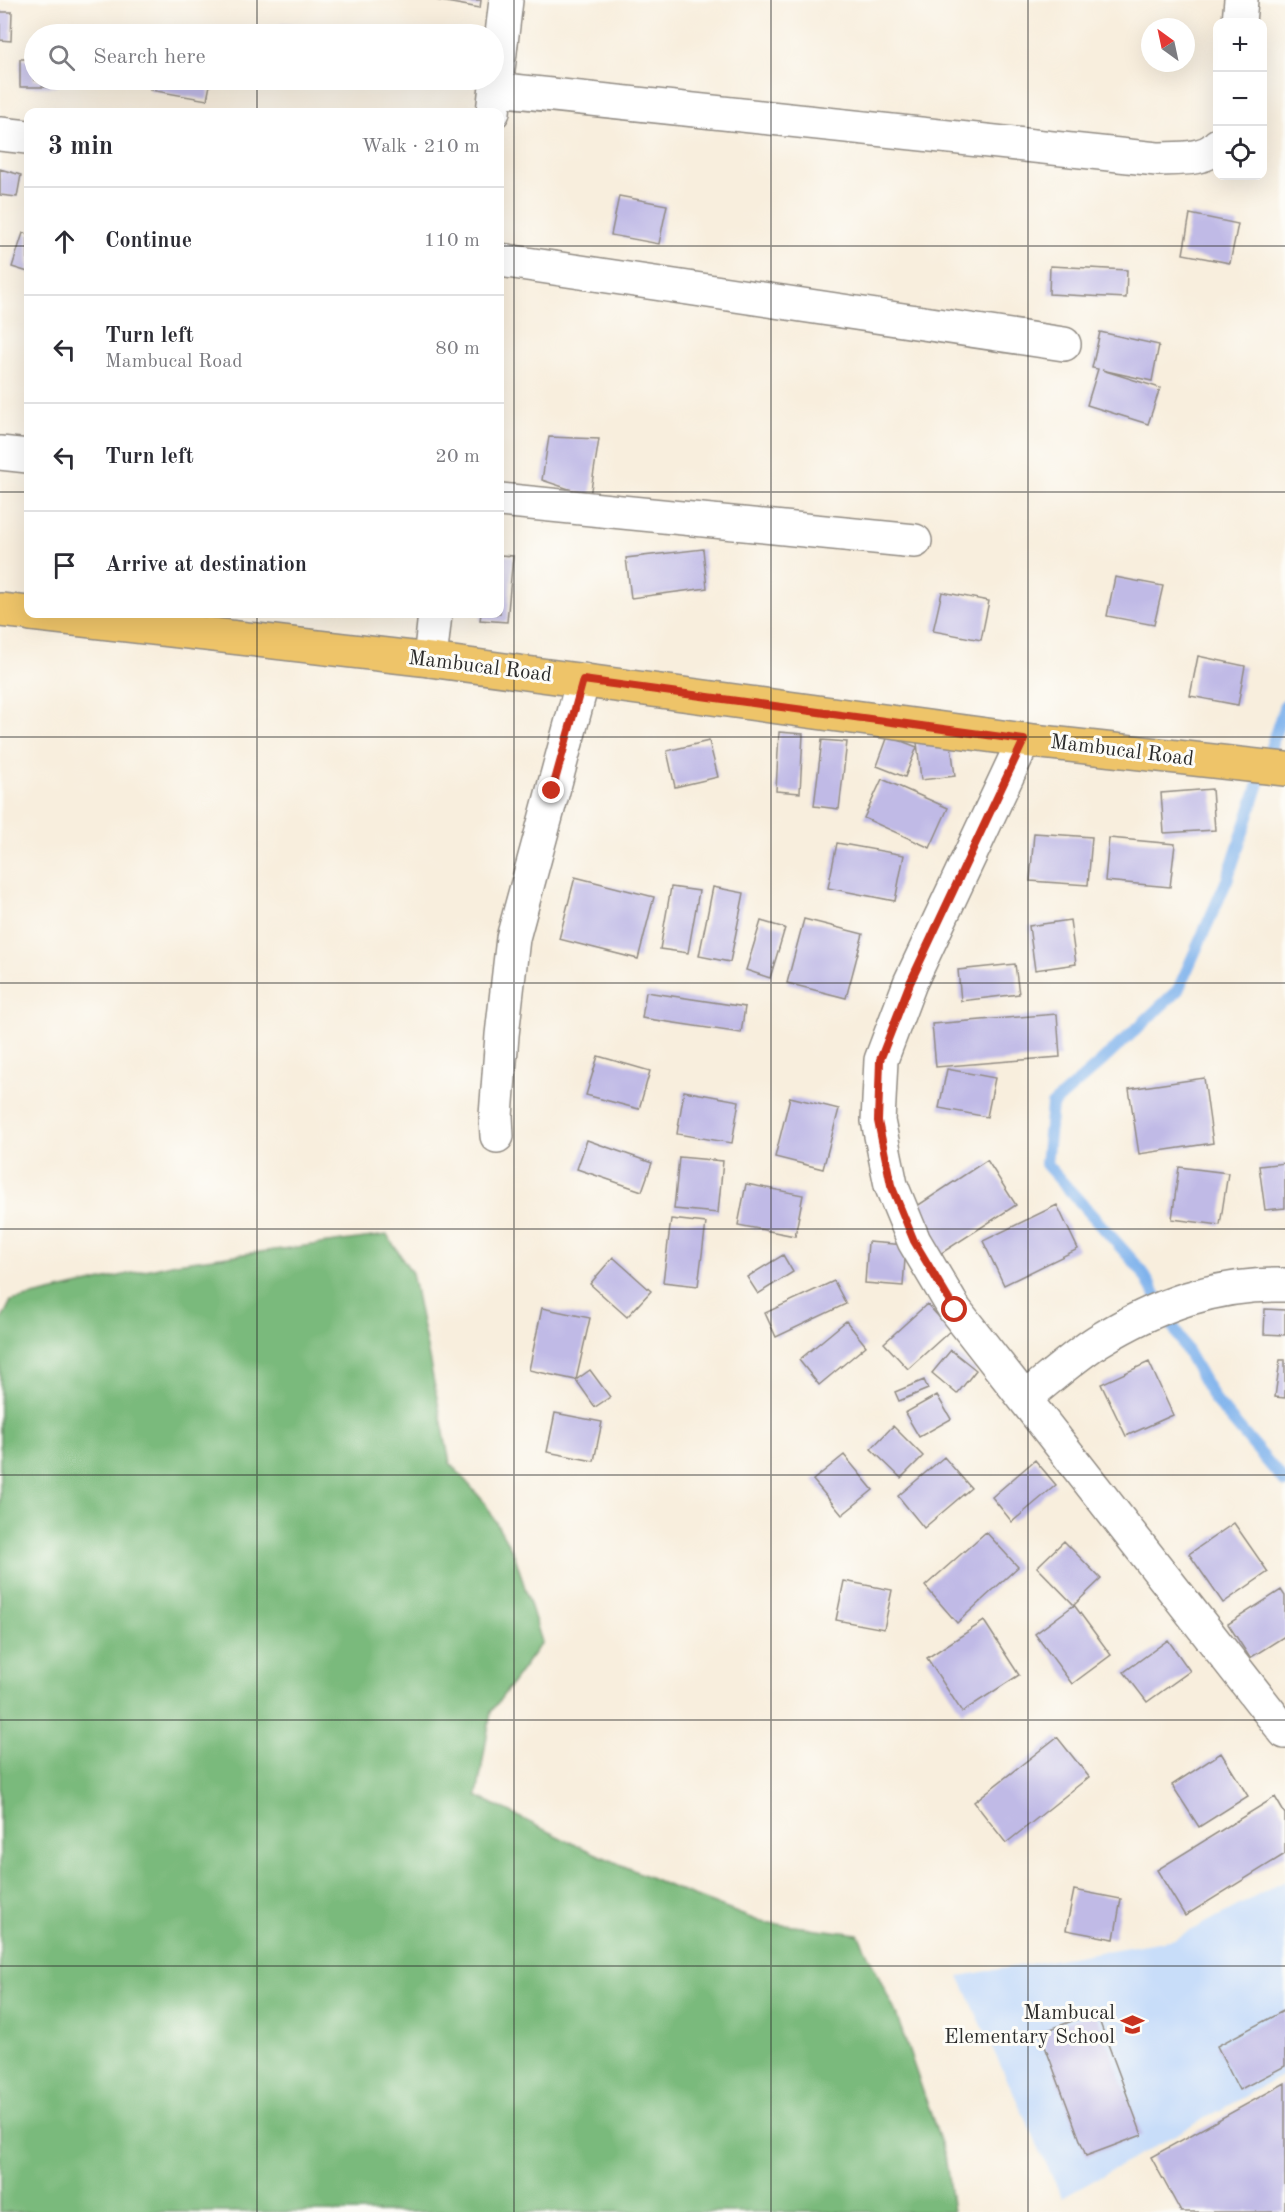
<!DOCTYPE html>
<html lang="en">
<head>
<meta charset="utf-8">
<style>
  body { margin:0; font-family:"Old Standard TT",serif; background:#f2f2f3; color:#2b2b33 }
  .controls { position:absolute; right:18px; top:18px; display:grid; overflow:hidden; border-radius:12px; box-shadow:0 6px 24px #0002 }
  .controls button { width:54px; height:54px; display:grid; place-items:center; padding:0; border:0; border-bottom:2px solid #e1e1e2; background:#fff; color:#2b2b33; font:30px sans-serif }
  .compass { position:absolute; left:1141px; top:18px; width:54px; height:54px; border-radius:50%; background:#fff; box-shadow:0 6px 24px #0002; rotate:327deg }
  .stop { position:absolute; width:18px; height:18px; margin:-14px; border:4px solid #c8321e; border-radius:50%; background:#fff }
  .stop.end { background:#c8321e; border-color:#fff; box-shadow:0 2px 6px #0008 }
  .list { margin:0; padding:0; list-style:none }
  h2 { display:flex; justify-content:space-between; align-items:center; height:78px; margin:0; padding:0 24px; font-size:26px }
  h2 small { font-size:20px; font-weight:400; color:#7c7c81 }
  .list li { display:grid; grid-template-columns:39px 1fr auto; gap:18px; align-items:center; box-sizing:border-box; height:108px; padding:0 24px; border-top:2px solid #e1e1e2 }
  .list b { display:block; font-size:22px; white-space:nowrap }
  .list p { margin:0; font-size:20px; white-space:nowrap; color:#7c7c81 }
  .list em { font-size:20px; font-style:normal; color:#7c7c81 }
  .icon { flex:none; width:33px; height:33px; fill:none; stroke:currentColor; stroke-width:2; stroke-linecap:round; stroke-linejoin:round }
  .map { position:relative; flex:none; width:1285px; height:2212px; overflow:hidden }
  .search { position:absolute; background:#fff; box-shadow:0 6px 24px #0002; left:24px; top:24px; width:480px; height:66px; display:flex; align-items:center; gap:15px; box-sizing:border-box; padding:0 21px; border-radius:33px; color:#7c7c81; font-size:22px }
  .panel { position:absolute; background:#fff; box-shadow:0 6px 24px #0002; left:24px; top:108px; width:480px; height:510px; border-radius:12px }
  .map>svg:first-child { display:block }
  .built { fill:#c8ddf9 }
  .forest { fill:#7aba7b; stroke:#527253; stroke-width:1.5 }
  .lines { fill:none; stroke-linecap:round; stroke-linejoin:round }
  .stream { stroke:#7fb2ec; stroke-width:12 }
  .building { fill:#c0bae6 }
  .minor-casing { stroke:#928c84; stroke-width:36 }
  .major-casing { stroke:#928c84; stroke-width:36 }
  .minor { stroke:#fff; stroke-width:33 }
  .major { stroke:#eec469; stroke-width:33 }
  .route { stroke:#c8321e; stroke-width:8 }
  .grid { fill:none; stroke:#2b2b2b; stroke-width:1.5; stroke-opacity:0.55 }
  .labels { text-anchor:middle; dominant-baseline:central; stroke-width:6; stroke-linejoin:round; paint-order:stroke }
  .street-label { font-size:21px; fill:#2b2b2b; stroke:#fdfcf7 }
  .poi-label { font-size:21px; fill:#2b2b2b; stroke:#fdfcf7; text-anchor:end }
</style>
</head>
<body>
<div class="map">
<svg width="1285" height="2212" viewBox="0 0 1285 2212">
  <rect width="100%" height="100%" fill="#fdfcf7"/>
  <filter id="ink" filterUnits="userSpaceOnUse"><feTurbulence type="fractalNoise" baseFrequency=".0167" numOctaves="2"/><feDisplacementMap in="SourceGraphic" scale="12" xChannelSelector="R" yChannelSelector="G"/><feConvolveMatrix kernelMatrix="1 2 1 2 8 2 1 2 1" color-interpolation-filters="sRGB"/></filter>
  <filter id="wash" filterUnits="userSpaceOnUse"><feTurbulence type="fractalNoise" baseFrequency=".008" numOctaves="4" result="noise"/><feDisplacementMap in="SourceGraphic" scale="24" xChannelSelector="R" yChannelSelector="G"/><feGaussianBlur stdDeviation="1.35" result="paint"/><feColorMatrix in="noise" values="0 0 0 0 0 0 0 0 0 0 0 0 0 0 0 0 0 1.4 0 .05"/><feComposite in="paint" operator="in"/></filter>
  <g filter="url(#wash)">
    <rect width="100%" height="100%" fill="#f8eedd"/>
    <path class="built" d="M1285,1881V2074L1062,2198L959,1976L1175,1939Z"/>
    <path class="forest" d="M387,1235L412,1273L450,1463L485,1503L515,1556L542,1642L491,1712L477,1796L567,1841L683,1892L761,1922L858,1934L895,2011L945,2155L953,2212H0V1323L11,1301L176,1263Z"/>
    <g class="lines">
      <path class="stream" d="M1285,705L1227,880L1178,990L1101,1062L1052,1105L1046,1164L1142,1271L1214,1399L1285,1482"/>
    </g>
    <g id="blocks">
      <path class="building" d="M435,0H481L480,8Z
        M0,12H12L11,41L0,40Z
        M281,23L331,28V34H280Z
        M20,59H34V80H56V87H20Z
        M152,80H211L207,100L150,90Z
        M0,169L21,175L17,197L0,195Z
        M619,196L667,205L659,244L611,235Z
        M1190,214L1238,224L1230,263L1183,254Z
        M23,233L28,234V272L12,267Z
        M1050,266L1127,270L1126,298L1049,294Z
        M1100,332L1159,345L1152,381L1102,370L1160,388L1148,424L1087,405L1098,369L1092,368Z
        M549,437L599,439L590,496L542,480Z
        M703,549L707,588L631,598L626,558Z
        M500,555L513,556L507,622L480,620L481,614H500Z
        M1115,577L1163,586L1154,625L1107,616Z
        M942,592L989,601L981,640L933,631Z
        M1198,656L1245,666L1238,705L1190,696Z
        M779,732L803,734L800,793L776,791Z
        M888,736L917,747L905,777L877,766Z
        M950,737L955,776L921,780L917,742Z
        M822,740L847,742L839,809L814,806Z
        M709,741L718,777L675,787L667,751Z
        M882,779L948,808L930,848L864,818Z
        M1212,789L1215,830L1164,833L1161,793Z
        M1034,833L1092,837L1088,885L1030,881Z
        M1109,838L1175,844L1170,887L1105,881Z
        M837,843L904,855L895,901L828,888Z
        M575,877L654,897L638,959L559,939Z
        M671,887L699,891L688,953L660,949Z
        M713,887L744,893L730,962L699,956Z
        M804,919L863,934L846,998L787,983Z
        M1070,920L1076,964L1035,970L1029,926Z
        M761,921L785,928L770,978L746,970Z
        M1015,964L1019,994L961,1001L958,970Z
        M646,992L745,1007L741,1033L642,1018Z
        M1057,1014L1060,1057L936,1067L932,1024Z
        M598,1056L650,1071L639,1109L586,1095Z
        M947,1069L995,1078L987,1117L939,1108Z
        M1204,1078L1213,1143L1139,1154L1129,1089Z
        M684,1091L739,1101L732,1143L677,1134Z
        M790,1097L839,1109L823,1169L775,1157Z
        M587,1140L652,1163L642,1191L577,1169Z
        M679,1157L723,1161L718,1213L674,1209Z
        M987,1160L1016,1205L940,1254L911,1210Z
        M1285,1163V1208L1265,1210L1259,1166Z
        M1179,1167L1228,1173L1220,1225L1172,1219Z
        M746,1184L803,1195L795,1236L738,1225Z
        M1057,1205L1078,1249L1004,1285L983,1241Z
        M671,1219L706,1223L698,1286L663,1282Z
        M868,1242L906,1245L903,1286L865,1283Z
        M783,1255L793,1272L758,1294L747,1277Z
        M613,1257L651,1291L627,1317L590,1284Z
        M834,1281L846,1304L776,1337L765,1313Z
        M927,1304L951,1330L908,1369L884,1343Z
        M542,1308L590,1318L576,1380L529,1370Z
        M1265,1309L1285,1310V1335L1264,1334Z
        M846,1321L866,1346L819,1385L799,1360Z
        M951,1350L976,1370L957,1394L932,1373Z
        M1280,1360H1285V1398L1275,1397Z
        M1149,1362L1173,1415L1126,1436L1101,1384Z
        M590,1370L610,1397L595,1407L576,1380Z
        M924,1380L928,1389L899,1401L895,1392Z
        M937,1395L951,1419L919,1437L905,1413Z
        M555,1413L602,1422L594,1461L547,1452Z
        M893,1426L923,1456L901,1478L871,1449Z
        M844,1455L873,1490L842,1515L813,1480Z
        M944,1457L971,1488L924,1528L898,1496Z
        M1035,1460L1056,1485L1012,1522L992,1497Z
        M1234,1523L1268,1572L1223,1603L1189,1554Z
        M986,1532L1018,1567L957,1623L925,1586Z
        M1064,1541L1101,1579L1074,1605L1111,1655L1072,1684L1035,1634L1074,1605L1037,1567Z
        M844,1581L892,1590L884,1629L836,1620Z
        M1281,1590L1285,1596V1636L1250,1658L1228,1624Z
        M984,1621L1019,1675L962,1712L927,1658Z
        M1168,1640L1190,1671L1147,1702L1124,1672Z
        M1057,1737L1089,1777L1006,1843L974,1802Z
        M1221,1753L1248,1796L1199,1827L1172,1785Z
        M1275,1797L1285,1814V1854L1185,1916L1157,1870Z
        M1074,1890L1121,1899L1114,1939L1066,1930Z
        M1285,2010V2066L1239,2090L1217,2046Z
        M1096,2012L1142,2135L1086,2156L1040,2033Z
        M1285,2083V2212H1181L1151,2157Z"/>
    </g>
  </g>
  <g filter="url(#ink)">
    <use href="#blocks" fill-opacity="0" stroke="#928c84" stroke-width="1.5"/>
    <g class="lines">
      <defs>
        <path id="minor" d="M1239,22L1241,0
          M496,89L1157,159C1175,158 1205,161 1218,145
          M493,112L506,0
          M0,134L28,137
          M500,260L1064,344
          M0,453L28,456
          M500,500L915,541
          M430,660L435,614
          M1024,740L910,983L881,1060L878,1121L891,1185L914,1241L955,1310L1285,1732
          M497,1136L496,1116L502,1035L513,938L583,680
          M1025,1398C1049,1379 1073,1357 1098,1341C1157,1305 1215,1283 1285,1285"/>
        <path id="major" d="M0,610L28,613
          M31,614L430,660L1024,740L1285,769"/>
      </defs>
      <use href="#minor" class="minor-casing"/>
      <use href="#major" class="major-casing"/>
      <use href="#minor" class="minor"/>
      <use href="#major" class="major"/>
    </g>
  </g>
  <g class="lines" filter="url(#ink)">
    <path class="route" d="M552,791L583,680L1024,740L910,983L880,1060L878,1121L891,1185L914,1241L955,1310"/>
  </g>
  <path class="grid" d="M257,0V34M514,0V2212M771,0V2212M1028,0V2212M257,80V112M0,246H28M500,246H1285M0,492H28M500,492H1285M257,614V2212M0,737H1285M0,983H1285M0,1229H1285M0,1475H1285M0,1720H1285M0,1966H1285"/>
  <defs>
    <symbol id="school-bare" viewBox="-9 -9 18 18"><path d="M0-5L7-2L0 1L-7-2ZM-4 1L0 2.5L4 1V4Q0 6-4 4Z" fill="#c8321e" stroke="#fdfcf7" stroke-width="2.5" paint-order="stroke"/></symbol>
  </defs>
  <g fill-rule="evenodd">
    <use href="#school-bare" x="1116" y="2008" width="33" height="33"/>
  </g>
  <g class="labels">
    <g class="street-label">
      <text transform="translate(480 667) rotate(7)">Mambucal Road</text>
      <text transform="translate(1122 751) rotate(7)">Mambucal Road</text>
    </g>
    <g class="poi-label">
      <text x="1115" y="2013">Mambucal<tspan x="1115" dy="24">Elementary School</tspan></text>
    </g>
  </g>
</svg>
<div class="controls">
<button>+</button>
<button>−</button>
<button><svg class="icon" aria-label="locate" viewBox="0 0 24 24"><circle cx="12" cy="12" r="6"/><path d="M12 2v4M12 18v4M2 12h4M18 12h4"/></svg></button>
</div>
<svg class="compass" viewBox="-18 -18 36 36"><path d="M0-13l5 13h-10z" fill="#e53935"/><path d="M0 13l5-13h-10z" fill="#7c7c81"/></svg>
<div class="stop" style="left:955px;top:1310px"></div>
<div class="stop end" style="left:552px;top:791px"></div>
<div class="search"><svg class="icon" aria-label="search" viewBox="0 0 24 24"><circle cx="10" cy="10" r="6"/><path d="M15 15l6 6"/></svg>Search here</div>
<section class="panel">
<h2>3 min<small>Walk · 210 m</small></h2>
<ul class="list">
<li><svg class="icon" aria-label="ahead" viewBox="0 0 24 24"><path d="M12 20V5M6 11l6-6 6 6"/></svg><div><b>Continue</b></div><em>110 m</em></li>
<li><svg class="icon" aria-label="left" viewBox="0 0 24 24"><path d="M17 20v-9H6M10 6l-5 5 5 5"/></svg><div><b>Turn left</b><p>Mambucal Road</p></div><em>80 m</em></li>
<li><svg class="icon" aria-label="left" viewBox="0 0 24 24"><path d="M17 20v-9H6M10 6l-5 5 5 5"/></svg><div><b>Turn left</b></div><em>20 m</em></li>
<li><svg class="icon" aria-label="arrive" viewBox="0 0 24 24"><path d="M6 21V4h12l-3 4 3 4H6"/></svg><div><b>Arrive at destination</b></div></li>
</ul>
</section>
</div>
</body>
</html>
